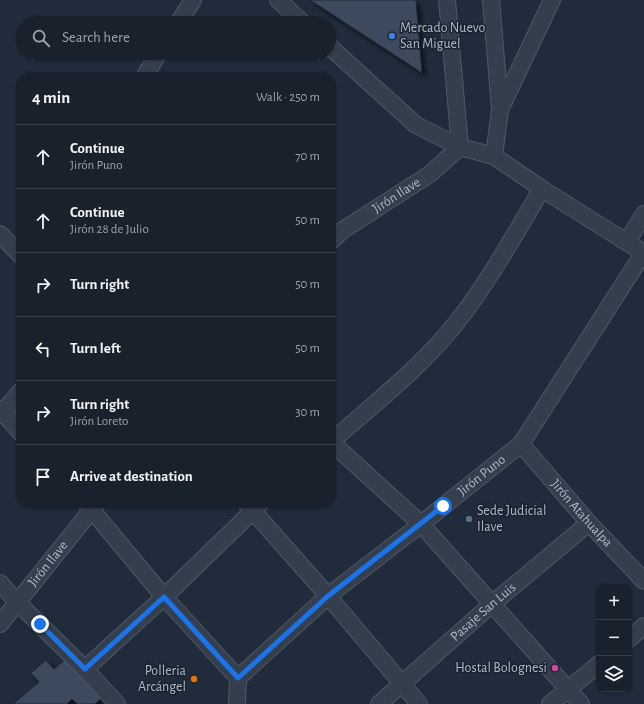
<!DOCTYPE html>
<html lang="en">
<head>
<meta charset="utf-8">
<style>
  body { margin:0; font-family:"Alegreya Sans",sans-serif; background:#252e38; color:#f1f3f6 }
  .controls { position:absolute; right:12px; bottom:12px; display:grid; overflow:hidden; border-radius:8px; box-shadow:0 1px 3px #0004 }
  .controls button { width:36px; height:36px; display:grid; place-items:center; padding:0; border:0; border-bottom:1px solid #363e48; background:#18212c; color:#f1f3f6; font:20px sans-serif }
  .stop { position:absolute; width:12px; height:12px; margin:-9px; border:3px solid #1a73e8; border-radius:50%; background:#fff }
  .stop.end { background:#1a73e8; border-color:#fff; box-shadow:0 1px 4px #0008 }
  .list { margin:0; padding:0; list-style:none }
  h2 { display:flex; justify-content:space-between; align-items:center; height:52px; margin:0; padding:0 16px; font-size:17px }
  h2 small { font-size:13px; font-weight:400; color:#9fa3a9 }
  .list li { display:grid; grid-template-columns:26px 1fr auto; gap:12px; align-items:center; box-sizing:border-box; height:64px; padding:0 16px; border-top:1px solid #363e48 }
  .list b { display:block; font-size:15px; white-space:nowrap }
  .list p { margin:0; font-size:13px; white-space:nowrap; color:#9fa3a9 }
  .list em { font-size:13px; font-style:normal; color:#9fa3a9 }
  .icon { flex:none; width:22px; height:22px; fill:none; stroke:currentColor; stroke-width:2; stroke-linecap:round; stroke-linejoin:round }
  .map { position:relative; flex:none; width:644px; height:704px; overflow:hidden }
  .search { position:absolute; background:#18212c; box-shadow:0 1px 3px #0004; left:16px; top:16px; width:320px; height:44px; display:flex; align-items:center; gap:10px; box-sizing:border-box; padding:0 14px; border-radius:22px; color:#9fa3a9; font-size:15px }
  .panel { position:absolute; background:#18212c; box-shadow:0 1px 3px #0004; left:16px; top:72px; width:320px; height:436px; border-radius:16px }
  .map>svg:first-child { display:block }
  .building { fill:#3c4a5b; stroke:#1c2532; filter:url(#shadow) }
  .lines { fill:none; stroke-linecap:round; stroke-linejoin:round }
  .minor-casing { stroke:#4f5966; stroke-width:18 }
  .minor { stroke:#343e4c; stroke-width:16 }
  .route { stroke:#1a73e8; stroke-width:5 }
  .shop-dot { fill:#3f7fe0; stroke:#1a2330; stroke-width:1.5 }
  .service-dot { fill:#5c6f8a; stroke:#1a2330; stroke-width:1.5 }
  .hotel-dot { fill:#d1479c; stroke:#1a2330; stroke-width:1.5 }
  .food-dot { fill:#e8710a; stroke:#1a2330; stroke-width:1.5 }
  .labels { text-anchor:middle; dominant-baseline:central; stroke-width:3; stroke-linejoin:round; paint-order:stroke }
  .poi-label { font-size:14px; fill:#afb9c8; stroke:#1a2330; text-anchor:start }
  .street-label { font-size:14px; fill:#afb9c8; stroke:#1a2330 }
</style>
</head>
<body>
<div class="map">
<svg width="644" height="704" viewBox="0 0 644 704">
  <defs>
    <filter id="shadow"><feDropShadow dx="3.5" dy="3.5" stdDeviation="2" flood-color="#0009"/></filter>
  </defs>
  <rect width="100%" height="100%" fill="#202c3b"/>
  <path class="building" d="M310,0H416L422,73Z
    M68,657L103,697L95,704H77L72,699L67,704H13L39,682L31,673L46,660L54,669Z"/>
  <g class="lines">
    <defs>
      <g id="minor">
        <path d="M278,0L303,23"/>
        <path d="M447,0L460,147"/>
        <path d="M491,0L500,108"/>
        <path d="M178,23L193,0"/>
        <path d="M329,46L416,125L460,147L494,156L542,189L644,253"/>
        <path d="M144,77L159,53"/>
        <path d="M494,156L500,110L552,0"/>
        <path d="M0,234L21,256"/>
        <path id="s1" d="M331,241L343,230L430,174L460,147"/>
        <path d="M627,242L644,214"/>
        <path d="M0,409L21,433"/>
        <path d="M0,415L21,391"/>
        <path d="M331,442L421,524L581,704"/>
        <path d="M331,442C370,407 413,374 447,334C485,290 512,238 542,189"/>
        <path id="s2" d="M521,444L589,523L644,581"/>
        <path d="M86,503L164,597L238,678"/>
        <path d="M246,503L328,596L419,704"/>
        <path d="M0,583L17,602L85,669L117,704"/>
        <path id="s3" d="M0,624L97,503"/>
        <path d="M629,639L644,626"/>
        <path d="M85,669L164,597L260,504"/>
        <path id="s4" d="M237,704L238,678L328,596L421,524L521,444L644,252"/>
        <path id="s5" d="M379,704L492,604L589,523"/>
        <path d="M550,704L599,664"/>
      </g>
    </defs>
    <use href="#minor" class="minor-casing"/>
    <use href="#minor" class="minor"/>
  </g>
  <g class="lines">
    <path class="route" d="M40,624L85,669L164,597L238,678L328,596L443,506"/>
  </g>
  <circle class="shop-dot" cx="392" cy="36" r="4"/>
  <circle class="service-dot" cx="469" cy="519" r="4"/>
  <circle class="hotel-dot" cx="555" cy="668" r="4"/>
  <circle class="food-dot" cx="194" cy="679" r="4"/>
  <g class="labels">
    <g class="poi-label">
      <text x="400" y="28">Mercado Nuevo<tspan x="400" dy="16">San Miguel</tspan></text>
      <text x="477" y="511">Sede Judicial<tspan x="477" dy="16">Ilave</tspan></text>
      <text x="547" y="668" text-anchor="end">Hostal Bolognesi</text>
      <text x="186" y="671" text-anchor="end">Polleria<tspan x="186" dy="16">Arcángel</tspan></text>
    </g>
    <g class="street-label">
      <text stroke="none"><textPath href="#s1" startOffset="80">Jirón Ilave</textPath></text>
      <text stroke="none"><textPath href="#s4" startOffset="343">Jirón Puno</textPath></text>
      <text stroke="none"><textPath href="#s2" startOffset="92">Jirón Atahualpa</textPath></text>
      <text stroke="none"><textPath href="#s3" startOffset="77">Jirón Ilave</textPath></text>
      <text stroke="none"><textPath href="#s5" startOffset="139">Pasaje San Luis</textPath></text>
    </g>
  </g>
</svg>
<div class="controls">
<button>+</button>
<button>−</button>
<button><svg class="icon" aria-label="layers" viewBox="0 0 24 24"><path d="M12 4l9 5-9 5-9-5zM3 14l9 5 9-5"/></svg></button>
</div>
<div class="stop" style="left:443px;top:506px"></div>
<div class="stop end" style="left:40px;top:624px"></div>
<div class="search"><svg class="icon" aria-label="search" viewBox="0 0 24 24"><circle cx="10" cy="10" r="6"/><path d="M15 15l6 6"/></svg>Search here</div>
<section class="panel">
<h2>4 min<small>Walk · 250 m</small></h2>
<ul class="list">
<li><svg class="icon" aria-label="ahead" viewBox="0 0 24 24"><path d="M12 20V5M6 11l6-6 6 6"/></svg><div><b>Continue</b><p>Jirón Puno</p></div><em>70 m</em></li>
<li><svg class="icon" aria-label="ahead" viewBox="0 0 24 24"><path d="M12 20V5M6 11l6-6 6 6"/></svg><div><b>Continue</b><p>Jirón 28 de Julio</p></div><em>50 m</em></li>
<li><svg class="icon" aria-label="right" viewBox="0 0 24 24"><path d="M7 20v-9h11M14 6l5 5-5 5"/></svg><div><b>Turn right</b></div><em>50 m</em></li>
<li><svg class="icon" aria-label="left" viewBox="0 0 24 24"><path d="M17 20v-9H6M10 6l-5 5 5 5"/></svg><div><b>Turn left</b></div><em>50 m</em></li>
<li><svg class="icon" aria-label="right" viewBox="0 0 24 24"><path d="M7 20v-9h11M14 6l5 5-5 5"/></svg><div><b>Turn right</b><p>Jirón Loreto</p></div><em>30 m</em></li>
<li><svg class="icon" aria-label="arrive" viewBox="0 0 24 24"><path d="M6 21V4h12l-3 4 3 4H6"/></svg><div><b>Arrive at destination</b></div></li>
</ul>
</section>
</div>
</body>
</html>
